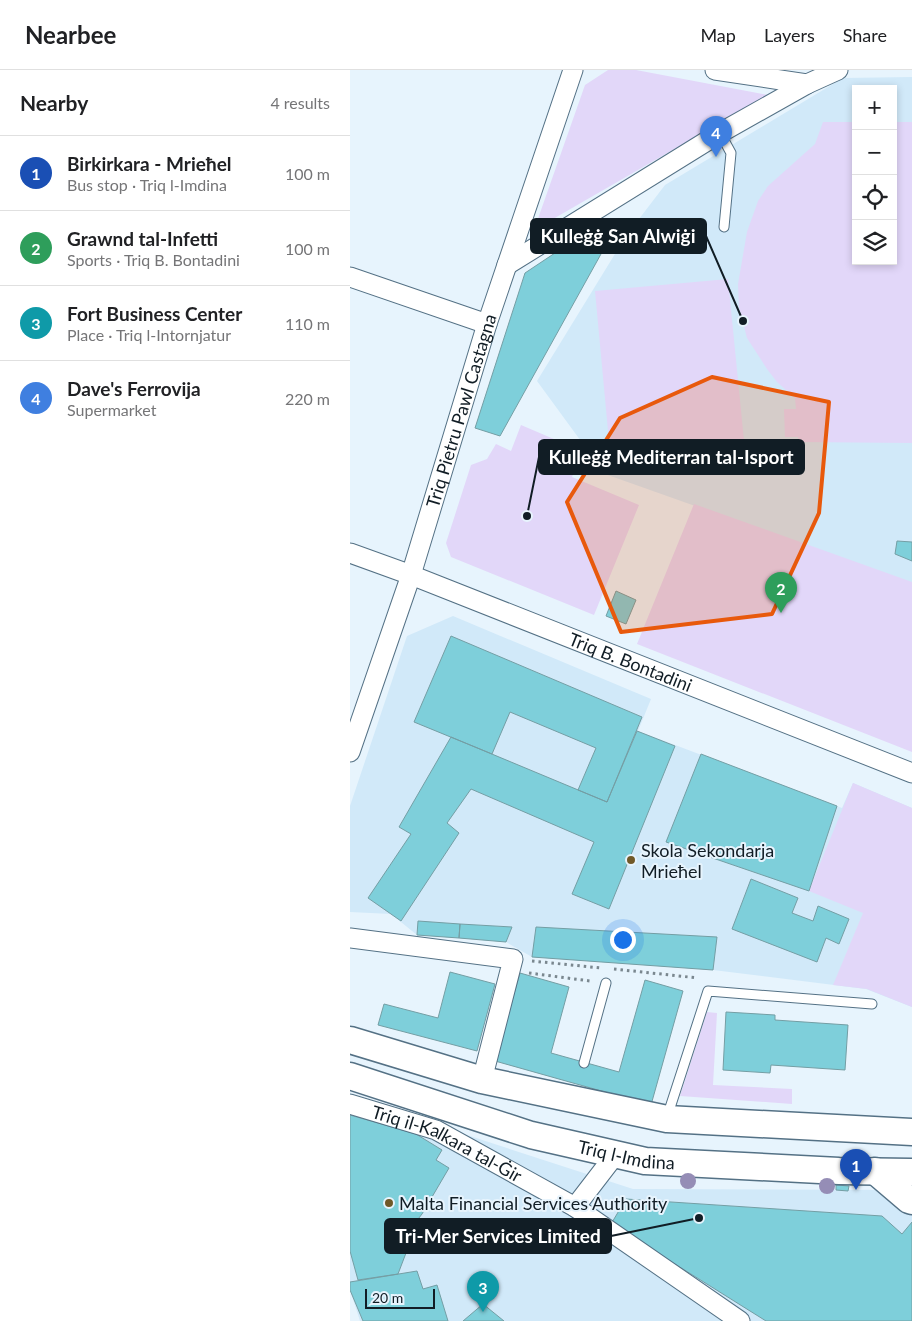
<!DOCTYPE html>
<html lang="en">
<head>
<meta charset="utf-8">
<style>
  body { margin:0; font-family:Lato,sans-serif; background:#f6f6f6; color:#202124 }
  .controls { position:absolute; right:15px; top:15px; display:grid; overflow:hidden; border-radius:0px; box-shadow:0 2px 8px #0003 }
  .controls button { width:45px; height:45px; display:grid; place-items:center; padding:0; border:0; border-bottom:1px solid #e0e0e0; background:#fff; color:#202124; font:25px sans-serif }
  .scale { position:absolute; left:15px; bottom:12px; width:70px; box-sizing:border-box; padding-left:5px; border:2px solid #111d25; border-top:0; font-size:14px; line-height:18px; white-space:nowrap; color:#111d25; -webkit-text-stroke:4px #e7f4fd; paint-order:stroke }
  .you { position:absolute; left:272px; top:869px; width:18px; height:18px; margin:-12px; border:4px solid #fff; border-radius:50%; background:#1a73e8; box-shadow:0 0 0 8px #1a73e833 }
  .badge { display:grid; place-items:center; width:32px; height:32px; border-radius:50%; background:#0f766e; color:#fff; font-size:16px; font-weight:700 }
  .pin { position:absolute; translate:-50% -41px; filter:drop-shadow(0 1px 2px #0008) }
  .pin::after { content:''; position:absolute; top:26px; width:18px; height:15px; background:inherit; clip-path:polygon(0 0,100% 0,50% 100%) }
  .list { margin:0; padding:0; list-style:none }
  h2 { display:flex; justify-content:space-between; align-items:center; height:65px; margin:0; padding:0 20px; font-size:21px }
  h2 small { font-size:16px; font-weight:400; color:#757577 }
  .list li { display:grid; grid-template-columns:32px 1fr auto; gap:15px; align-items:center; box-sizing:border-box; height:75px; padding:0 20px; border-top:1px solid #e0e0e0 }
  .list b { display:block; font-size:19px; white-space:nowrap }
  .list p { margin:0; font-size:16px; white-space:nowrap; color:#757577 }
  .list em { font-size:16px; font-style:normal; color:#757577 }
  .icon { flex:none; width:28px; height:28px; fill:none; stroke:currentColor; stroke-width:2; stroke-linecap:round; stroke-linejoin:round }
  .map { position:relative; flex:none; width:562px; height:1251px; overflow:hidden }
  header { display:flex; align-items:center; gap:30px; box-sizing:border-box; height:70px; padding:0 25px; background:#fff; border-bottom:1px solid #e0e0e0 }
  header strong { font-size:24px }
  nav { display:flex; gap:28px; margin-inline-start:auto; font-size:18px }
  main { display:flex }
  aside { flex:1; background:#fff }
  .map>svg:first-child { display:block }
  .built { fill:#d1e9f9; fill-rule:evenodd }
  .green { fill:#e2d7f9 }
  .building { fill:#7ecfda; stroke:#749ea4 }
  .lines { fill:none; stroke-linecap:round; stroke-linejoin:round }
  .service-casing { stroke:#547185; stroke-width:11 }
  .minor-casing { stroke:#547185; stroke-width:21 }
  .secondary-casing { stroke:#547185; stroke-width:29 }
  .path { stroke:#7a878f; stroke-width:3; stroke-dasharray:2.5 4; stroke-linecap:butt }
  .service { stroke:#fff; stroke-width:9 }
  .minor { stroke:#fff; stroke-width:19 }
  .secondary { stroke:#fff; stroke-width:26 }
  .tree { fill:#958db6 }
  .marked { fill:#e8590c; fill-opacity:0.2; stroke:#e8590c; stroke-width:4; stroke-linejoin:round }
  .poi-dot { fill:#705929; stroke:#e7f4fd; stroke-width:2 }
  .labels { text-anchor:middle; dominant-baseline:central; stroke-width:4; stroke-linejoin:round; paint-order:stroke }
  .street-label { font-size:18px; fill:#111d25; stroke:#e7f4fd }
  .poi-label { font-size:18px; fill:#111d25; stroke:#e7f4fd; text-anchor:start }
  .leader { fill:none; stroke:#111d25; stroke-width:2 }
  .callout-dot { fill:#111d25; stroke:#e7f4fd; stroke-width:2 }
  .callout { fill:#111d25; stroke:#111d25; stroke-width:2 }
  .callout-label { font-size:19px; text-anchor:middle; font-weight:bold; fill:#fff }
</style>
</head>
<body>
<header>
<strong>Nearbee</strong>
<nav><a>Map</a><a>Layers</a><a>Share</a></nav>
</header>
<main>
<aside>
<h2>Nearby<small>4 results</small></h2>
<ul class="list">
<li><span class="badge" style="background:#1a4fb4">1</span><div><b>Birkirkara - Mrieħel</b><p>Bus stop · Triq l-Imdina</p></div><em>100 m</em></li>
<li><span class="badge" style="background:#2e9e5b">2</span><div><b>Grawnd tal-Infetti</b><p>Sports · Triq B. Bontadini</p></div><em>100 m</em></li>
<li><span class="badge" style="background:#0f9aa8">3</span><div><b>Fort Business Center</b><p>Place · Triq l-Intornjatur</p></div><em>110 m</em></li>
<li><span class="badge" style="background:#3f7fe0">4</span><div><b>Dave's Ferrovija</b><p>Supermarket</p></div><em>220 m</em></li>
</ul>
</aside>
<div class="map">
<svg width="562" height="1251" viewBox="0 0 562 1251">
  <rect width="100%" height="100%" fill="#e7f4fd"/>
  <path class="built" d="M562,7V513L255,404L187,311L276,166L315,115L493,8ZM506,19H543V191H506Z
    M103,546L301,629L288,661L492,738L503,713L562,738V937L516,919L363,900L182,887L156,872L67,865L41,844L0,842V736L57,566Z
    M3,1028L283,1119L562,1120V1251H10L0,1220V1029Z"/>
  <path class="green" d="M258,0H286L418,25L184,160L235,15Z
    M473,52H506V191H543V52H562V373L449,372L448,367H435L434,339H446L445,328L427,312L417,299L397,268L389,237L388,214L397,162L408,131L418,116L465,74Z
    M378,209L395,381L261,393L245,221Z
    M171,355L232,381L222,407L289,435L244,545L101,487L96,473L121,395L137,389L146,374L161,381Z
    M344,434L562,512V682L287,574Z
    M503,713L562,738V937L517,919L483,915L513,843L459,821Z
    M357,942L367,943L363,1015L442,1019V1034L330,1026Z"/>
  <path class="building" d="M244,157L261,166L150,366L125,358L175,203Z
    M547,471L562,472V491L545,484Z
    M266,521L286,530L276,554L256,546Z
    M101,566L292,647L257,732L228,720L246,678L160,642L142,684L64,652Z
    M287,661L325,676L259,839L222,824L244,772L121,719L97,753L109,763L51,851L18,828L61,764L49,757L101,667L257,732Z
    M351,684L487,736L459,821L316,772Z
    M401,809L448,828L442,843L463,851L468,836L499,849L489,874L476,868L467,892L382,859Z
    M68,851L110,854L109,868L67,865Z
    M110,854L162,857L156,872L109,868Z
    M186,857L367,867L363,900L182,887Z
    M100,902L145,914L127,981L28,955L34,934L88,948Z
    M170,903L219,917L201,983L269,1002L295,910L333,921L301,1035L145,991Z
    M376,942L425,945V950L498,955L495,1000L421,995L420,1003L373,1000Z
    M0,1045L66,1064L92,1080L86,1090L99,1098L72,1144L54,1167L48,1180L56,1183L48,1204L8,1210L0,1181Z
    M486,1115L499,1116L498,1121L486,1120Z
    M276,1129L532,1146L552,1164L562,1152V1251H416L261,1154Z
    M67,1201L73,1219L87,1215L98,1251H13L0,1220V1212Z
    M133,1234L154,1251H113Z"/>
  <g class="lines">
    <defs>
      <path id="service" d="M370,63L381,83L374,157
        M234,993L256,913
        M317,1047L358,921L522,934"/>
      <g id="minor">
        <path d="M365,0L457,14"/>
        <path d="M157,195L370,63L457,14L488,0"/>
        <path d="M0,207L137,254"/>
        <path id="s1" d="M0,483L61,505L562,703"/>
        <path id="s2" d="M0,682L61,505L137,254L223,0"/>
        <path d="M0,868L163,889L132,1010"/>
        <path id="s3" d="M0,1034L86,1060L225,1137L390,1251"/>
        <path d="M225,1137L265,1085"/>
      </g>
      <g id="secondary">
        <path d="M0,970L132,1010L317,1049L562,1062"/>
        <path id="s4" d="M0,1006L181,1065L295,1091L489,1101L562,1102"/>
        <path d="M525,1101L559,1130L562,1131"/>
      </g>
    </defs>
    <use href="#service" class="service-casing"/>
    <use href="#minor" class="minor-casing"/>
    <use href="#secondary" class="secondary-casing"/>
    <path class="path" d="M182,891L251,898
      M264,899L348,908
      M179,903L240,911"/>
    <use href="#service" class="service"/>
    <use href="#minor" class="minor"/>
    <use href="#secondary" class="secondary"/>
  </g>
  <g class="tree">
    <circle cx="338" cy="1111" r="8"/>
    <circle cx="477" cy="1116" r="8"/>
  </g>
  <path class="marked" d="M362,307L479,332L469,443L422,544L271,562L217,432L270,348Z"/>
  <g class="poi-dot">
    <circle cx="281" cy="790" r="5"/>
    <circle cx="39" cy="1133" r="5"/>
  </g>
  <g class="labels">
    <g class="street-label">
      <text stroke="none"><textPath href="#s2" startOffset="359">Triq Pietru Pawl Castagna</textPath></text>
      <text stroke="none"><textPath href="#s1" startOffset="301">Triq B. Bontadini</textPath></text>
      <text stroke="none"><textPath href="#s3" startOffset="105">Triq il-Kalkara tal-Ġir</textPath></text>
      <text stroke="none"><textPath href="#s4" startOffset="288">Triq l-Imdina</textPath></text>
    </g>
    <g class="poi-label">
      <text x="291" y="780">Skola Sekondarja<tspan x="291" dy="21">Mrieħel</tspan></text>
      <text x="49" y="1133">Malta Financial Services Authority</text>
    </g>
  </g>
  <path class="leader" d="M393 251L356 166M177 446L189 387M349 1148L261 1166"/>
  <g class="callout-dot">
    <circle cx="393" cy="251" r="5"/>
    <circle cx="177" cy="446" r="5"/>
    <circle cx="349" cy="1148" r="5"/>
  </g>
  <g class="callout">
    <rect x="181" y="149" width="175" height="34" rx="5"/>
    <rect x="189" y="370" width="265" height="34" rx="5"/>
    <rect x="35" y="1149" width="226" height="34" rx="5"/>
  </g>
  <g class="callout-label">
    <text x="268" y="173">Kulleġġ San Alwiġi</text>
    <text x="321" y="394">Kulleġġ Mediterran tal-Isport</text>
    <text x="148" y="1173">Tri-Mer Services Limited</text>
  </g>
</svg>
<div class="controls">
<button>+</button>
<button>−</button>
<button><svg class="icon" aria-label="locate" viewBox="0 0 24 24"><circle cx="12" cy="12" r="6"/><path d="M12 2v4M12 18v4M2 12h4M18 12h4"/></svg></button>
<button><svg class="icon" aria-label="layers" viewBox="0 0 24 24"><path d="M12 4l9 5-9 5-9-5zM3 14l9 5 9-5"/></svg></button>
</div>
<div class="scale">20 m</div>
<div class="you"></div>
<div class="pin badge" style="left:506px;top:1120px;background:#1a4fb4">1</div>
<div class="pin badge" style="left:431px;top:543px;background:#2e9e5b">2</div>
<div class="pin badge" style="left:133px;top:1242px;background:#0f9aa8">3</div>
<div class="pin badge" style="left:366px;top:87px;background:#3f7fe0">4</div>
</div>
</main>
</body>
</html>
